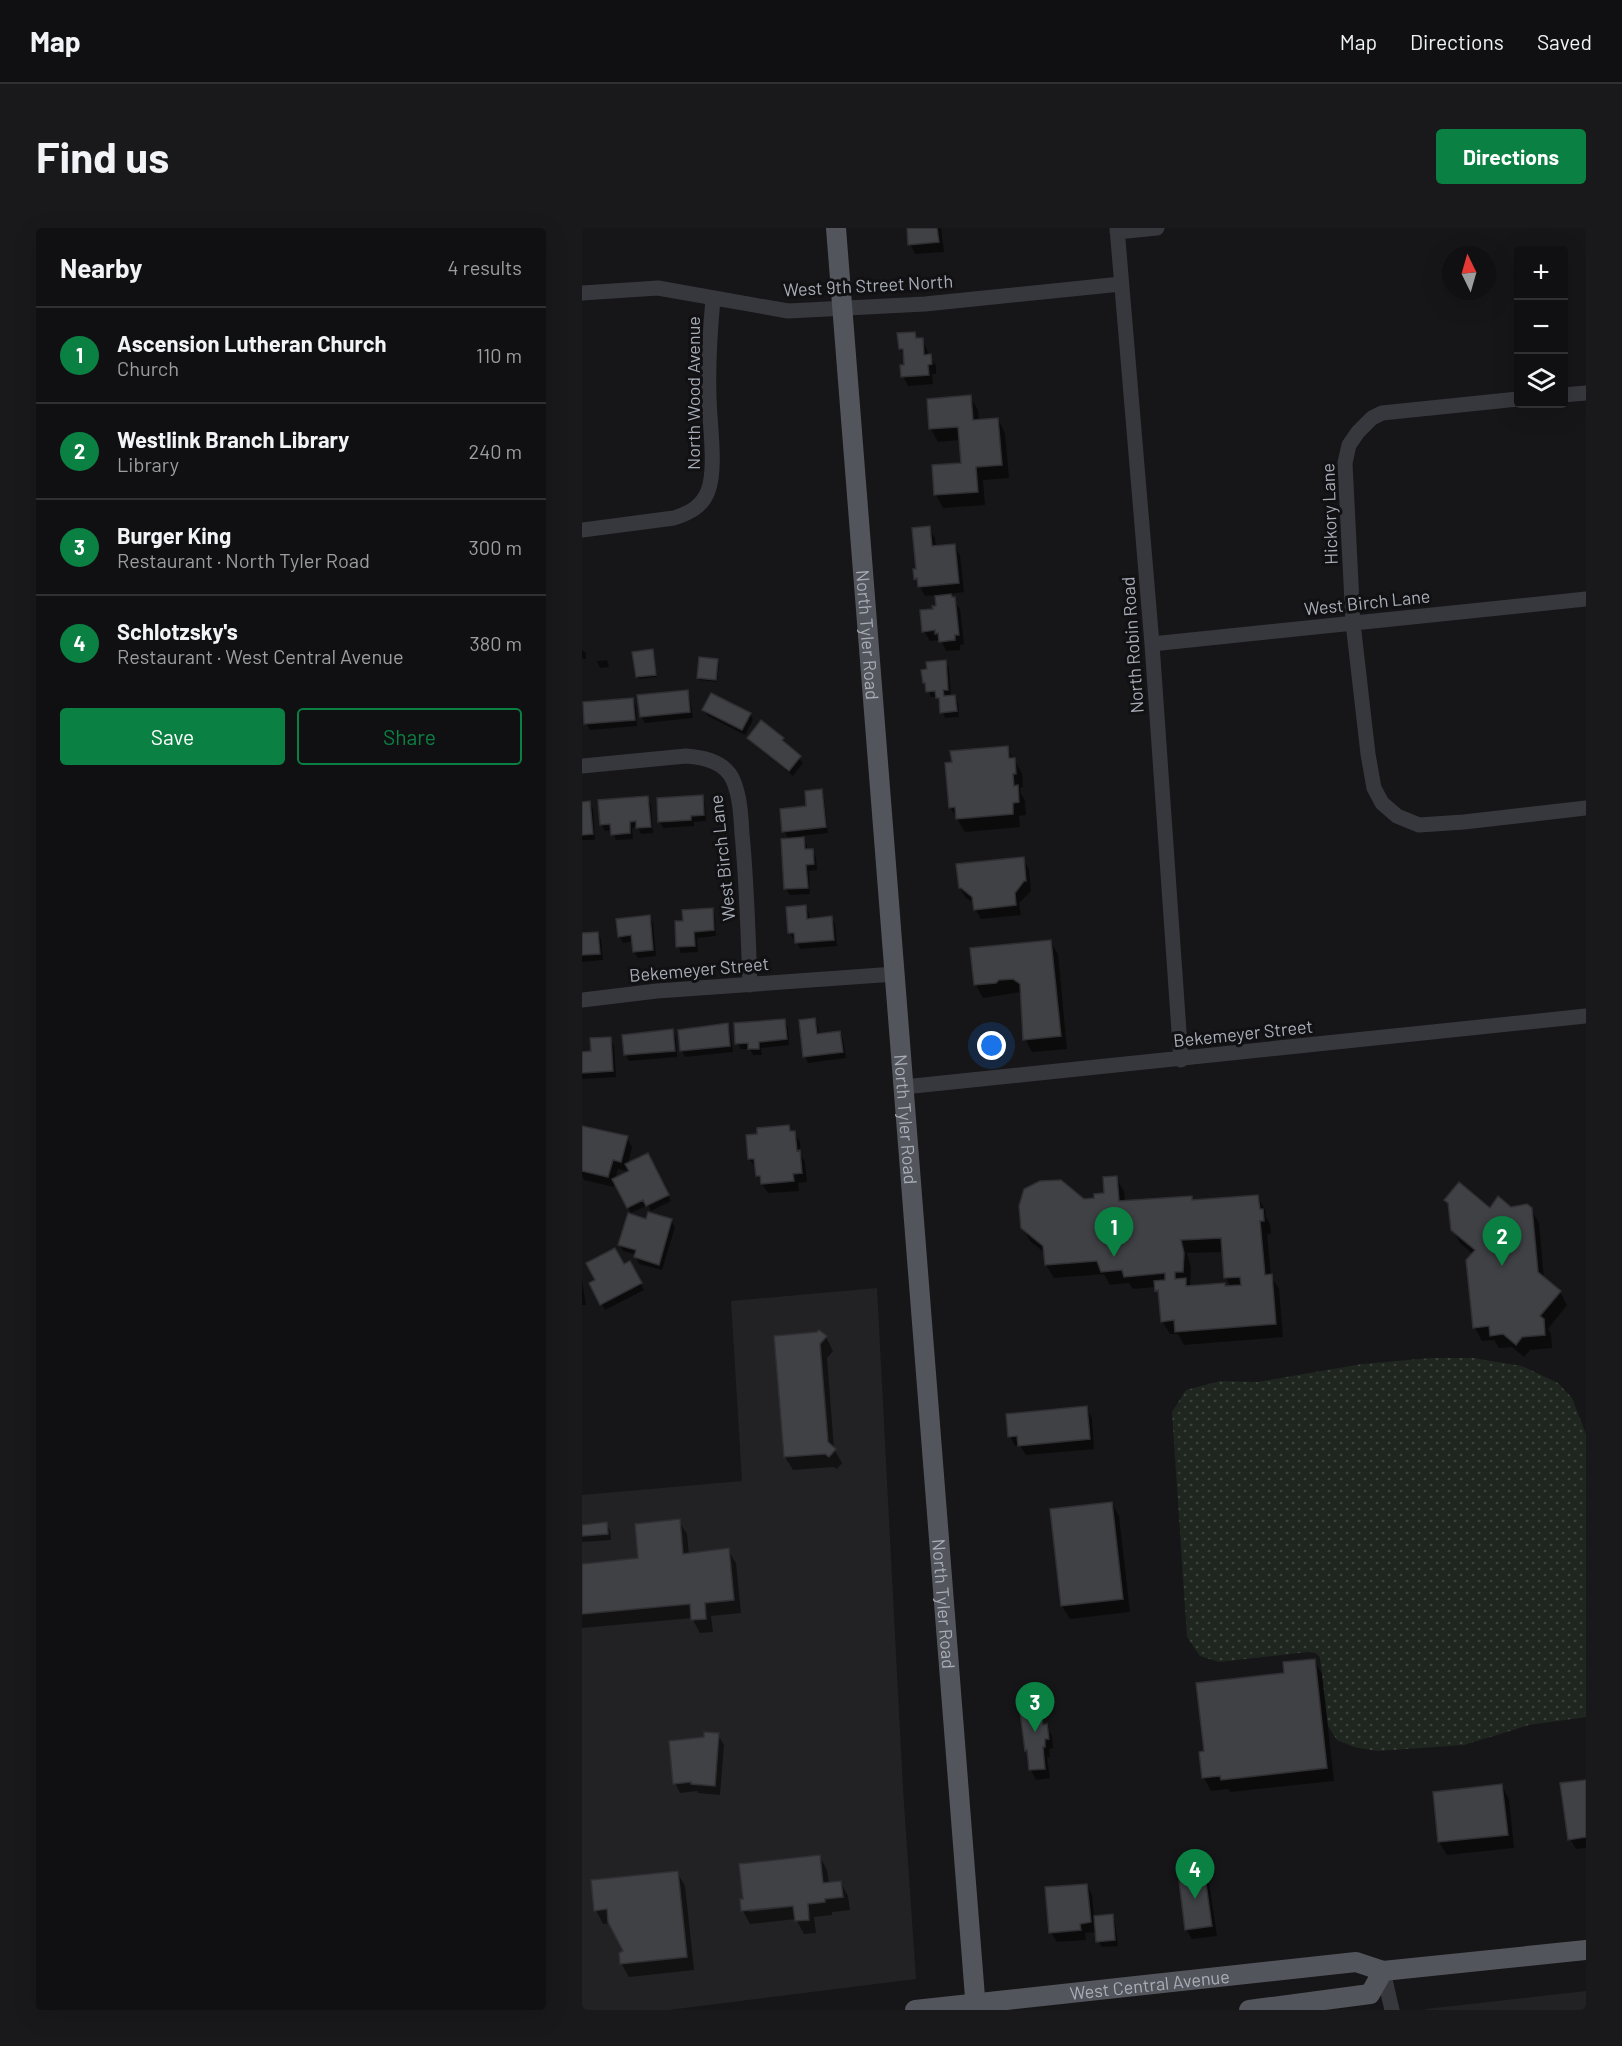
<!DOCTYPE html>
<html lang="en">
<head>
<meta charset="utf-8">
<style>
  body { margin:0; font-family:Barlow,sans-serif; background:#19191b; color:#f1f3f6 }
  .controls { position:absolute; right:18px; top:18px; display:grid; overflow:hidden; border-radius:6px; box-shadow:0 6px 24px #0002 }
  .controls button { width:54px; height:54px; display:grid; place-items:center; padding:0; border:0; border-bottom:2px solid #303032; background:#101012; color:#f1f3f6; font:30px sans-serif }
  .compass { position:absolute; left:860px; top:18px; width:54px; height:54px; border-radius:50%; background:#101012; box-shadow:0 6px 24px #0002; rotate:355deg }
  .you { position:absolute; left:410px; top:818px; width:21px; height:21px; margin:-15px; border:4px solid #fff; border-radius:50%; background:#1a73e8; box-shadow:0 0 0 9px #1a73e833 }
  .badge { display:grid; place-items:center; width:39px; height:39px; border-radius:50%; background:#0b8043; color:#fff; font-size:20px; font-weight:700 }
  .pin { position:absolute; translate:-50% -50px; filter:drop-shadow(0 2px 3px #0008) }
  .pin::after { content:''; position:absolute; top:32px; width:21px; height:18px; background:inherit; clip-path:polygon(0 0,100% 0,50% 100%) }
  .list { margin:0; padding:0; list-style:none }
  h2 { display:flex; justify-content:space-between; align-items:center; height:78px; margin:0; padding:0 24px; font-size:26px }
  h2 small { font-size:20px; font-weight:400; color:#9c9d9f }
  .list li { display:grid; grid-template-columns:39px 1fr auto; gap:18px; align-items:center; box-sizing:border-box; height:96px; padding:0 24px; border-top:2px solid #303032 }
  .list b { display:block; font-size:22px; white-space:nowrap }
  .list p { margin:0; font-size:20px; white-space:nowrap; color:#9c9d9f }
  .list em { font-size:20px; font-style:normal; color:#9c9d9f }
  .actions { display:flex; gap:12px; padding:18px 24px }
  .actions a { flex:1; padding:14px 0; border:2px solid #0b8043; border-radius:6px; text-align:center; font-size:21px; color:#0b8043 }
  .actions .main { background:#0b8043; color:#fff }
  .icon { flex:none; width:33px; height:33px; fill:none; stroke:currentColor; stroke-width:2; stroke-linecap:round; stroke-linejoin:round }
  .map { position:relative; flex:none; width:1004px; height:1782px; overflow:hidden; border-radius:6px }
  header { display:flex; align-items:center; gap:36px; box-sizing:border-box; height:84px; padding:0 30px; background:#101012; border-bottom:2px solid #303032 }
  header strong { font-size:28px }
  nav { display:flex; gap:33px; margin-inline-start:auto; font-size:21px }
  .intro { display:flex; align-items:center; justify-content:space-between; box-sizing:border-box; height:144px; padding:0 36px }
  h1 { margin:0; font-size:42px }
  .button { padding:15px 27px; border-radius:6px; background:#0b8043; color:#fff; font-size:21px; font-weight:700 }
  main { display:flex; gap:36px; padding:0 36px }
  aside { flex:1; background:#101012; border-radius:6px; box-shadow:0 6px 24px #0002 }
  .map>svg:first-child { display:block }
  .built { fill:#222225 }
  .grass { fill:url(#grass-dots) }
  .shadow { fill:#0007; fill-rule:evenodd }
  .building { fill:#404145; stroke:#303034; stroke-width:1.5; fill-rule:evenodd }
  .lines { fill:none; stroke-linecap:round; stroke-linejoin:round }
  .minor { stroke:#37383d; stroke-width:15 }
  .major { stroke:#53555c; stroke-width:20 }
  .labels { text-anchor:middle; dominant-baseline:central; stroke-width:6; stroke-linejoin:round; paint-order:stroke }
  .street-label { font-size:18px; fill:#a8adb8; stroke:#111113 }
</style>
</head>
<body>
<header>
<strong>Map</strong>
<nav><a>Map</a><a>Directions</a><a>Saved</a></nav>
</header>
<div class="intro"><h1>Find us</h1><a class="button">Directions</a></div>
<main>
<aside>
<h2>Nearby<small>4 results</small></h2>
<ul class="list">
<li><span class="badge">1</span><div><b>Ascension Lutheran Church</b><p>Church</p></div><em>110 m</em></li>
<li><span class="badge">2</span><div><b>Westlink Branch Library</b><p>Library</p></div><em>240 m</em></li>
<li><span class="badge">3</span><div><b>Burger King</b><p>Restaurant · North Tyler Road</p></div><em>300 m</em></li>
<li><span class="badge">4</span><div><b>Schlotzsky's</b><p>Restaurant · West Central Avenue</p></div><em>380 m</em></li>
</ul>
<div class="actions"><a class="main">Save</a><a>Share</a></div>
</aside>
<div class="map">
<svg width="1004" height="1782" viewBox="0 0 1004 1782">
  <defs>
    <pattern id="grass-dots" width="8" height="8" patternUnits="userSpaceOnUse" patternTransform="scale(1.5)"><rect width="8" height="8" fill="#1e261f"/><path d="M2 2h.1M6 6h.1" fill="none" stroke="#3c433d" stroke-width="1.8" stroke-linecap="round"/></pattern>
  </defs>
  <rect width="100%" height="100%" fill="#161618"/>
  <path class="built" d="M295,1060L321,1561L334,1751L87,1782H0V1267L160,1253L149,1073Z
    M1004,1763V1782H843L844,1781Z"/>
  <path class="grass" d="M849,1130H891L940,1138L976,1155L990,1170L1004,1206V1489L947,1497L882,1517L795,1523L772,1519L755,1512L746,1498L738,1430C735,1425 732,1424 726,1424L637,1434L618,1428L605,1409L590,1184L604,1162L638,1153L675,1154L780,1136Z"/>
  <path class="shadow" d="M326,0H359L362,24L333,26L328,16Z
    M332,105L336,112L340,111L345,121L346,128H348L354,138V146H350L351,156L326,158L321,148L324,138L323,129L318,121Z
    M388,169L396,182L397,193L416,191L423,205L427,250L401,252L403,277L361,280L354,267L381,236L379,212L356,214L349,201Z
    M347,300L353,310L354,319L372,317L378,327L382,364L367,366L378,381L382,416L378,417V422L364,423L359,412L348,413L342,403L355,379L354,367L343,368L333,350Z
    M0,422L4,425V431H1L0,429Z
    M70,423L75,449L57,451L55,449Z
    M25,432L27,439L18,440L15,433Z
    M135,432L137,435L135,454L118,452L116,450Z
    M363,434L367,440L369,469H372L376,475L377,489L363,490L355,469H349L342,454Z
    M105,463L108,470L111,490L63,495L59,489L57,469Z
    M50,471L54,478L55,498L8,502L4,495Z
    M122,482L168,486L171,492L163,507L126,488Z
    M167,510L200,511L221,535L211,548L171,516Z
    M425,520L440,545L441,559L438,560L439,566L443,572L444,587L437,588L438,599L383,604L368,579Z
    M239,563L242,569L246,605L219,608L225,617V623L230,622L234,629L235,642L227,643L228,666L208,667L204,661L207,612L202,603Z
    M120,569L123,575L124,593L112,594V598L81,600L78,594Z
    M65,570L69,576L71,605L59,606L56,599L50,600L51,611L34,612L30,602L23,603L19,596Z
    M0,575H7L11,581L13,612H0Z
    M441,631L447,641L449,663L437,675L439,687L399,691L393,681L392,675L384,670L378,660Z
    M223,679L227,685L228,692L249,690L253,696L255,718L218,721L214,711H211L208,705Z
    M130,681L133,688L134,708L115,710L116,724L99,725L96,718Z
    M67,689L71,695L74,728L56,730L52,724L51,713L41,715L37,708Z
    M15,705L19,711L21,732L0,734V707Z
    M468,713L476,726L485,821L450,824L443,811L440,764L401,770L394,757Z
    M232,791L236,798L237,807L258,804L261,811L264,830L226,835L223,828Z
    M202,792L206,799L207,817L179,820L180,827H171L168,821H159L155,815Z
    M145,797L148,803L151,824L103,829L100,823Z
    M90,802L94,809L95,829L47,833L44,827Z
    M28,811L32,817L34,849L0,851V825H10Z
    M206,899L210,904H212L218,914L219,927L223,934L225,954L216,955L217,963L186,965L175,948V941L167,931L177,907Z
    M0,904L45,910L50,919L46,936L69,933L89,973L69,983L66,977L49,985L33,953L32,959L2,952L0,947ZM46,938L49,944L33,951L36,941L45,943Z
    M534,950L542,963L543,974L609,969L612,973L675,968L683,982L684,989L688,996L689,1006H685L689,1048L697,1061L701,1109L602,1117L596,1106H588L580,1093L578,1070L574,1059L551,1061L547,1055L528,1057L522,1046L472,1050L464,1037V1026L448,1013L440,999L502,973L514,972L524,966ZM642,1024L644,1050L649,1059H608L609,1040L605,1025Z
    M864,973L908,982L949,981L957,995L962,1051L978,1064L985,1077L966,1101L969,1106L970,1120L948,1122L942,1129L930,1119L917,1120L912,1112L900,1113L893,1100L891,1026L878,1015L870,1001L868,979Z
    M65,993H89L93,999L80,1042L57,1036L54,1029L55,1027L41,1023L38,1017Z
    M48,1035L62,1062L23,1082L9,1056Z
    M0,1052L4,1077H0Z
    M193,1109H244L251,1123L245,1130L252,1221L260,1235L255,1241L252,1239L211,1242L203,1229Z
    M504,1180L510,1190L512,1221L444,1227L438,1218H433L428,1208Z
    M530,1275L537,1288L548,1384L488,1391L480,1378Z
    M97,1293L105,1306L107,1327L146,1322L154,1335L159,1385L129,1388L131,1404L118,1405L110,1390L0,1400V1337L58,1332Z
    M24,1296L28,1302L29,1312L0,1314V1298Z
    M732,1432L740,1446L752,1553L648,1564L646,1561L629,1563L622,1550L623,1525L704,1447Z
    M450,1476L456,1490H459L470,1508L471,1520L467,1521L468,1529H465L468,1550L454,1552L449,1542L447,1528L444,1522Z
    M136,1507L142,1517L138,1567L116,1565L115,1563L98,1565L93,1555L123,1511Z
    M1004,1553V1620L994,1621L988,1611Z
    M920,1558L927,1571L932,1620L865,1627L857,1614Z
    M238,1629L245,1642L247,1656L259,1655L266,1668L268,1682L250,1684V1687L232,1689L234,1705L222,1706L214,1691L168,1696L161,1683ZM218,1675L219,1678L167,1684V1681Z
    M95,1644L103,1658L112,1742L47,1749L39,1735L43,1723L29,1695L21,1696L14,1682Z
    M622,1644L627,1654L635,1708L610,1711L604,1701Z
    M505,1657L510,1667L512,1689L530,1688L533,1694L536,1718L520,1719L516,1713L515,1704L503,1705L504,1712L475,1714L469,1705Z"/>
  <path class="building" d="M325,0H355L357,14L326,17Z
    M333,104L334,110H341L342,127L349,126L350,136L346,137L347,147L319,149L318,137H322L321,121H317L315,105Z
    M389,167L391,192L416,190L420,237L394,239L396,264L352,267L350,237L379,235L376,199L347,201L345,171Z
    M348,298L350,318L373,316L377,355L336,359L335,350L332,351L331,341H334L330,300Z
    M369,366L370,369H373L377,407H373V412L357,414L356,405L353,406V402L340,404L338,382L351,381L350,378H354L353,368Z
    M71,421L74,447L54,449L50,424Z
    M117,429L136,431L134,452L115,450Z
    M364,432L366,462H361L362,468L373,467L375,483L358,485L357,470H354L353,463L344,464L343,455H341L339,442L345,441L344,434Z
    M106,462L108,484L58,489L55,467Z
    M129,465L169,485L160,502L120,482Z
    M51,470L53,492L2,496L1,474Z
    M179,492L202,510L200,512L219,528L207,543L165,510Z
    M426,518L427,530H433L434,546H431L432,558L436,557L437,574L431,575V586L374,591L373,579L367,580L363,535L370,534L368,523Z
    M240,561L244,599L200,604L198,581L224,578L223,563Z
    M121,567L122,587L109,588V592L76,594L75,570Z
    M66,568L69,599L54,600V593L48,594V605L29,607L28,596L18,597L16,572Z
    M8,573L11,606L0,607V574Z
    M222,609L223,621H231L232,636L224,637L226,660L202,661L199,611Z
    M442,629L444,653H442L433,665L434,677L392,682L390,669L379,660H377L374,636Z
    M224,677L225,691L250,688L252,712L213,715L212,705H206L204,679Z
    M131,680L132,702L112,704L113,718L94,719L93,693H101L100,682Z
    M68,687L71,722L51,724L49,707L36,709L34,691Z
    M16,704L18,726L0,727V705Z
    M469,712L479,808L441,812L438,756L431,751L417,752L414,755L392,757L388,720Z
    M233,790L235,806L258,803L261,824L221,829L217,792Z
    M203,791L205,811L177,814V821H166V815L153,816L152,795Z
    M146,795L148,818L98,823L96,802Z
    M91,801L93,823L42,827L40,807Z
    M29,809L31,843L0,845V824L9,823L8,810Z
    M207,897L208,903H213L215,923L218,922L220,945L211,946L212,953L179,956L178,948H174L172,931H166L164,907L175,906V900Z
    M0,898L46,908L39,934L31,932L26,949L0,943Z
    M66,925L87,967L64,978L61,972L45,980L30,951L47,943L43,936Z
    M535,948L537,973L610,968V972L676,967L678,981H681L682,993H678L683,1047L690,1046L694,1096L593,1104L592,1092L579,1094L576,1062L573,1063L572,1053L583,1052V1045L542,1049L540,1042L519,1044L515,1033L463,1037L461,1018L439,1000L437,978L442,961L458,953L479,952L502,971L512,970V966L522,965L521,949ZM639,1010L642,1050L658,1049L659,1057L643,1058V1055L604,1058V1050L593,1051V1044H601L602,1025L599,1012Z
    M877,954L908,980L916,968L929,979L945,976L950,980L956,1044L979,1063L958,1088L962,1091L963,1107L940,1109L934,1117L921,1106L908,1108L907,1098L891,1100L884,1032L893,1022L869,1002L866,975L862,972Z
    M66,984L90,991L77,1037L52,1029L54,1022L36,1017L46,985L64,991Z
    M33,1020L42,1036L48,1033L60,1055L18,1077L7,1055L13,1052L4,1035Z
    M237,1102L245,1108L238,1116L246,1214L254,1221L247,1229L243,1226L202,1229L192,1108L235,1104Z
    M505,1178L508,1211L436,1218L435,1208L426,1209L424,1186Z
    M530,1274L541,1371L479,1378L468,1281Z
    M98,1291L101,1326L147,1320L152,1372L123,1375L124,1391L109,1392L108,1376L0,1386V1336L56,1330L53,1296Z
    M25,1294L26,1306L0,1308V1297Z
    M733,1431L745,1540L639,1552L638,1548L620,1550L617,1524L622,1523L614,1455L702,1445L701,1434Z
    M450,1474L452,1489L460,1488L461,1497L465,1496L467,1511H463V1519H461L463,1541L447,1542L445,1522L443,1523L437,1476Z
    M122,1504L137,1505L133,1558L109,1556V1554L91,1556L87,1513L122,1509Z
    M1004,1552V1609L986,1612L978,1555Z
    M920,1556L926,1607L856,1614L851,1564Z
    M238,1627L241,1655L259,1653L261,1669L243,1671V1674L226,1676L227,1692L213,1693L211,1678L159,1683L158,1671H161L157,1636Z
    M622,1642L630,1698L603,1702L596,1645Z
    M96,1643L105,1729L38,1736L37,1725L41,1723L26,1694L25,1681L12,1683L9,1652Z
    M505,1656L509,1694L498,1696L499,1702L467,1705L463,1659Z
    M531,1686L533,1712L514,1714L512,1688Z"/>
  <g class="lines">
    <path class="minor" d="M535,0L570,416L599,832
      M535,4L575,0
      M0,65L76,60L206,83L343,76L539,56
      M981,167L1004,165
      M936,171L800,185L790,190L776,204L767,217L763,235L771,395L786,526L792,560L800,575L815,588L837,597L882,594L1004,580
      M0,302L92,290C107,285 120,279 126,263C135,240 127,193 127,167C126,135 128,103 131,71
      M570,416L1004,371
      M0,538L104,528C121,529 143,534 151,552C158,568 159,588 160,606C165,656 166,706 168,757
      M0,772L75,763L313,746
      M322,859L1004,788
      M801,1743L810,1782"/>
    <g class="major">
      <path id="s1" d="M254,0L394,1782"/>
      <path id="s2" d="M333,1782L774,1734L801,1743L1004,1722"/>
      <path d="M667,1782L788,1766L801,1743"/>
    </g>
  </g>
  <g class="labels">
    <g class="street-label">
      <text transform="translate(286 57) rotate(-3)">West 9th Street North</text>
      <text transform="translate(111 165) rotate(-90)">North Wood Avenue</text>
      <text transform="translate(747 286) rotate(-92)">Hickory Lane</text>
      <text transform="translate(785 374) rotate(-6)">West Birch Lane</text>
      <text stroke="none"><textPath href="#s1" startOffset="408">North Tyler Road</textPath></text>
      <text transform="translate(550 417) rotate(-94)">North Robin Road</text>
      <text transform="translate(140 630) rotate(-96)">West Birch Lane</text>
      <text transform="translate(117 741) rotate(-5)">Bekemeyer Street</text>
      <text transform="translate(661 805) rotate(-6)">Bekemeyer Street</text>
      <text stroke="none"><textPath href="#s1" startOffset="894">North Tyler Road</textPath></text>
      <text stroke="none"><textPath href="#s1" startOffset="1380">North Tyler Road</textPath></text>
      <text stroke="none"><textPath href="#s2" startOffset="236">West Central Avenue</textPath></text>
    </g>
  </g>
</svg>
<div class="controls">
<button>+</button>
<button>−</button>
<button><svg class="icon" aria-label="layers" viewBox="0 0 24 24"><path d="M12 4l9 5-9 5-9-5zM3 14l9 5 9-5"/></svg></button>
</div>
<svg class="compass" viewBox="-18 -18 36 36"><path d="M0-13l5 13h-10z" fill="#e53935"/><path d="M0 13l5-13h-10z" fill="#9c9d9f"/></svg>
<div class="you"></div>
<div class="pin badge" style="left:532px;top:1029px">1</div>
<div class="pin badge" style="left:920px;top:1038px">2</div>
<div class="pin badge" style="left:453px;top:1504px">3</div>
<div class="pin badge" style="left:613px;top:1671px">4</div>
</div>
</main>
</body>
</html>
